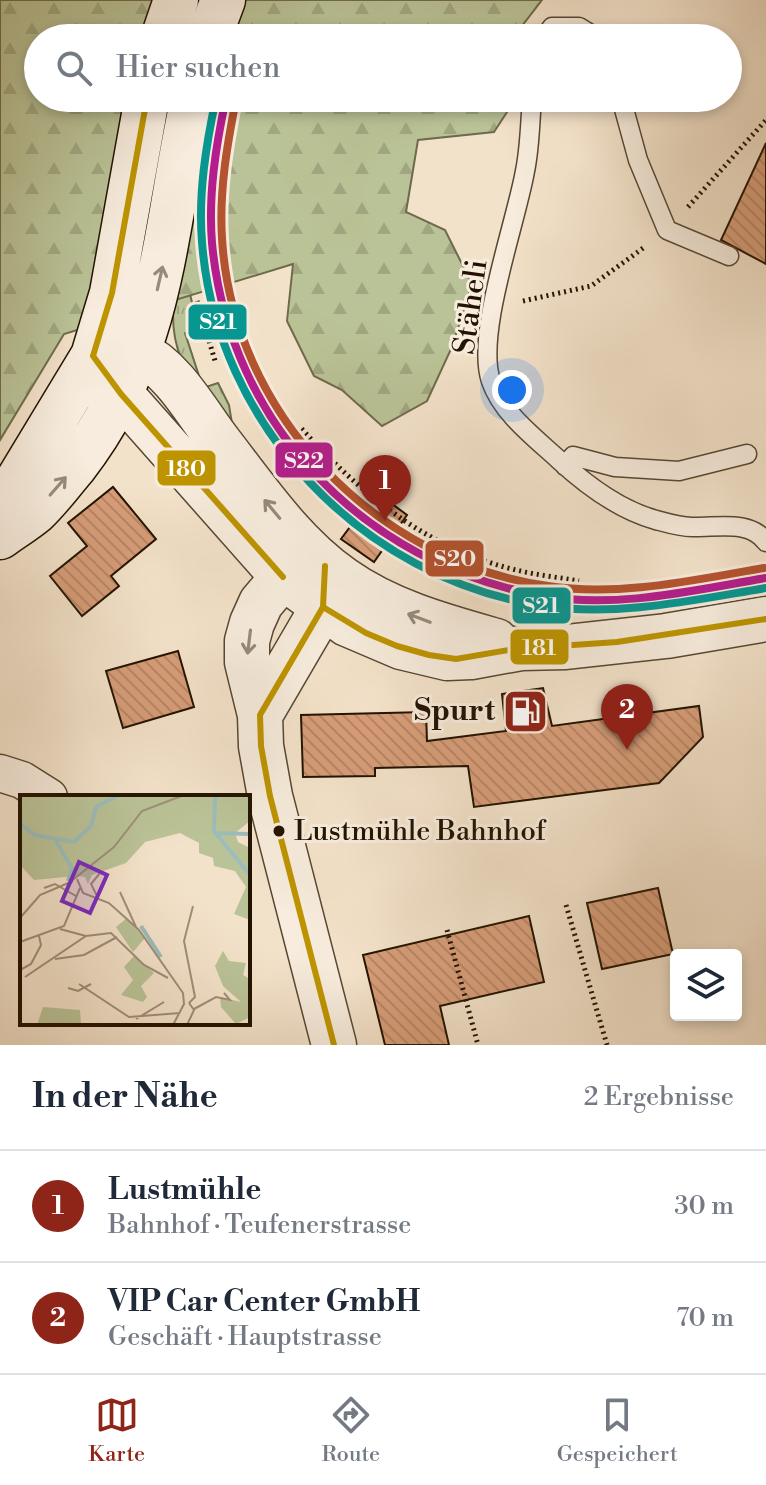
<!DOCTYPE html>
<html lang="de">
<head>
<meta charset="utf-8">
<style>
  body { margin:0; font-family:"Libre Bodoni",serif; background:#f6f6f7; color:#1f2937 }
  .controls { position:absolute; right:24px; bottom:24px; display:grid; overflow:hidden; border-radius:8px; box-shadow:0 4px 12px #0003 }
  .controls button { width:72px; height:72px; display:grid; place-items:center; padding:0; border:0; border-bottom:2px solid #e0e1e3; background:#fff; color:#1f2937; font:40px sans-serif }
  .you { position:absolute; left:512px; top:390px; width:28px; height:28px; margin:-20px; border:6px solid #fff; border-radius:50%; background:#1a73e8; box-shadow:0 0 0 12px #1a73e833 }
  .badge { display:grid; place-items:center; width:52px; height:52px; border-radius:50%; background:#8f2418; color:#fff; font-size:26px; font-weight:700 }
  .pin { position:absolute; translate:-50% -66px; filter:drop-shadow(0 2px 4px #0008) }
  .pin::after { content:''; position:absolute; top:42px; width:28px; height:24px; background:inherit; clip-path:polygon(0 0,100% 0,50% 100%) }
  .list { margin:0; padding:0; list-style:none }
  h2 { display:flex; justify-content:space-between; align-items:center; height:104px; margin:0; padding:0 32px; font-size:34px }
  h2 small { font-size:26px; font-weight:400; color:#747a83 }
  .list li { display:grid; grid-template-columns:52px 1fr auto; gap:24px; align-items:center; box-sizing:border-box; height:112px; padding:0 32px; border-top:2px solid #e0e1e3 }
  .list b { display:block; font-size:30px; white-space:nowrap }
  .list p { margin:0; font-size:26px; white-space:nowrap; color:#747a83 }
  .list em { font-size:26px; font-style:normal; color:#747a83 }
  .icon { flex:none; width:44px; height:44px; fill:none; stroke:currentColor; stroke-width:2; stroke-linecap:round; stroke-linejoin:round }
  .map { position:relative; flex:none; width:766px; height:1045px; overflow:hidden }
  .search { position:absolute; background:#fff; box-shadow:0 4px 12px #0003; left:24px; right:24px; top:24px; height:88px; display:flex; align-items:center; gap:20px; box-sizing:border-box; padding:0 28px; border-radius:44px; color:#747a83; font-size:30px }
  .sheet { height:328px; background:#fff }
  nav { display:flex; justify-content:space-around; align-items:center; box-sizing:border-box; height:112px; border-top:2px solid #e0e1e3; background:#fff; font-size:22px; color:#747a83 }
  nav a { display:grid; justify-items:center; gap:4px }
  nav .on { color:#8f2418 }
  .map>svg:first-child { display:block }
  .grass { fill:url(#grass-tufts); stroke:#6e6b4c; stroke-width:2 }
  .forest { fill:url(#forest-firs); stroke:#6e6b4c; stroke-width:2 }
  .building { fill:url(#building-back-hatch); stroke:#221300; stroke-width:2 }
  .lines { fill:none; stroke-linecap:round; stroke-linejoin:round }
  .service-casing { stroke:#564732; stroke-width:21 }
  .minor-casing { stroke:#564732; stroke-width:39 }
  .tertiary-casing { stroke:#564732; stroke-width:47 }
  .secondary-casing { stroke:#221300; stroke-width:47 }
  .path { stroke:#221300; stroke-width:5; stroke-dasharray:2 4; stroke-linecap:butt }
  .service { stroke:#f7ecdd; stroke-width:18 }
  .minor { stroke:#f7ecdd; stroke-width:36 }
  .tertiary { stroke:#f7ecdd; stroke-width:44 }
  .secondary { stroke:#f7ecdd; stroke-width:44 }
  .bus-1-casing { stroke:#f7ecdd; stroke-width:12 }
  .bus-2-casing { stroke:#f7ecdd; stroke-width:12 }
  .bus-1 { stroke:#bd9400; stroke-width:6 }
  .bus-2 { stroke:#bd9400; stroke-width:6 }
  .rail-1-casing { stroke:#f7ecdd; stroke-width:14 }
  .rail-2-casing { stroke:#f7ecdd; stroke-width:14 }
  .rail-3-casing { stroke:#f7ecdd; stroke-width:14 }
  .rail-1 { stroke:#b41d8e; stroke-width:8 }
  .rail-2 { stroke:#089690; stroke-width:8 }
  .rail-3 { stroke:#b4532f; stroke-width:8 }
  .oneway { stroke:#978a7a }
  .bus-dot { fill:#221300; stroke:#f7ecdd; stroke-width:3 }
  .labels { text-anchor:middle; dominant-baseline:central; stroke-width:6; stroke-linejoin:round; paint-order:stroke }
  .bus-label { font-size:28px; fill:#221300; stroke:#f7ecdd; text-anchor:start }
  .street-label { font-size:30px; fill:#221300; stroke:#f7ecdd }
  .poi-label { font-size:30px; font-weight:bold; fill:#221300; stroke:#f7ecdd; text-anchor:end }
  .inset-river { fill:none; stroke:#9cbdbb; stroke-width:4 }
  .inset-road { fill:none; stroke:#9f8f79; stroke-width:2 }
  .view { fill:#7b2cbf; fill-opacity:0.15; stroke:#7b2cbf; stroke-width:4 }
  .inset-edge { fill:none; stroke:#221300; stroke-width:4 }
  .line-badge { stroke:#f7ecdd; stroke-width:3 }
  .badge-label { font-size:22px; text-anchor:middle; font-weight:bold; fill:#fff }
</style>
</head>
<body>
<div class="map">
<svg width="766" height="1045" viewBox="0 0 766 1045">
  <defs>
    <pattern id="grass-tufts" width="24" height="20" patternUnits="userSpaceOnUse" patternTransform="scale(2)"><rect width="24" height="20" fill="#bac397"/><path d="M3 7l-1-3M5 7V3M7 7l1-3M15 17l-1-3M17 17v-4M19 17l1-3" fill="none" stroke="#a0a780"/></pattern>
    <pattern id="forest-firs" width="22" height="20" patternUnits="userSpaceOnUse" patternTransform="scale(2)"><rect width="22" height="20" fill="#bac397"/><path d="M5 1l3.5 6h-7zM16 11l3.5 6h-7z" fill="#a0a780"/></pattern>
    <pattern id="building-back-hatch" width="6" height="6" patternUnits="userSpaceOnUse" patternTransform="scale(2)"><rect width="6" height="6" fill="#d79d78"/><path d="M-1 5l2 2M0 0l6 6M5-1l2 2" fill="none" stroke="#b88666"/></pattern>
  </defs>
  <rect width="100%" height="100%" fill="#f3e2ca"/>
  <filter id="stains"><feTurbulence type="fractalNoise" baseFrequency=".0025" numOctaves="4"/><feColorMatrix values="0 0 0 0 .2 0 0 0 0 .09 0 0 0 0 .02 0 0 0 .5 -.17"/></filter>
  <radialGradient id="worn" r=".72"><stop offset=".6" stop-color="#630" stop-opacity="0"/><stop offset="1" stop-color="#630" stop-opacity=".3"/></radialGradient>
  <path class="grass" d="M183,241L190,294L198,328L185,333L203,388L218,383L229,405L234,436C218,413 192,384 181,358C165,320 177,280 183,241Z"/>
  <path class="forest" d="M0,0H542L522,26L520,38H38V98H512L511,106L494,132L418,140L406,212L445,230L472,284L452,347L427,401L382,426L342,390L314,376L287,321L293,264L64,334L0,440Z"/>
  <path class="building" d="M766,143V264L721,240Z
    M113,487L156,539L111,576L119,586L82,616L50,576L87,546L68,523Z
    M376,492L407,515L374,562L341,539Z
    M178,651L194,707L123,728L106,671Z
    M543,688L552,726L699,706L703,737L659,783L474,807L468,766L375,768V776L303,777L301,715L426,712L427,741L506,731L502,694Z
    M658,888L673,954L602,969L587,903Z
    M529,916L544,982L440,1006L449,1045H385L363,955Z"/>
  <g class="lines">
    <defs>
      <path id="service" d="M544,38L552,27H579L597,38
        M532,98C530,122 530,147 525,171C516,223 475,334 491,381C502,413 534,437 558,459C586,485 619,510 656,520C667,523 680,527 692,527C716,528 750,519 766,542
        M621,98L638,160L667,230L729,256
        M565,466L573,456L615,467L679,471L747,454"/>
      <path id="minor" d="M0,773L22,780L49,797"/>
      <path id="tertiary" d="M139,353C173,368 197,413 220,443C257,491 293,544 343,579C388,611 443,626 496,641
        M121,394L283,577L347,624L401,647L447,658L471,657L521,648L566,647L666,636L766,619
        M283,577L261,603L252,623L247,641V662L260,715L261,746L270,796L334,1045
        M260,715L323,607L324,578"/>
      <path id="secondary" d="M163,38L176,0
        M209,38L223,0
        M0,516L18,480L93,356L112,293L147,98
        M0,537C11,529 24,521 35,512C50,498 62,481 75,466C165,350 163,233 193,98"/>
    </defs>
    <use href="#service" class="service-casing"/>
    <use href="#minor" class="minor-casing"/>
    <use href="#tertiary" class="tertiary-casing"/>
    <use href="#secondary" class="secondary-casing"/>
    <path class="path" d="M688,207L766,120
      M197,301L216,364
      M523,301L591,286L646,246
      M273,447L300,427C359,492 424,547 512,569C534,575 557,577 579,581
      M566,905L607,1045
      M447,930L478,1045"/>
    <use href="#service" class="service"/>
    <use href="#minor" class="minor"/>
    <use href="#tertiary" class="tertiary"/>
    <use href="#secondary" class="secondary"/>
    <defs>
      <path id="bus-1" d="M93,356L121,394L283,577
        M93,356L112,293L147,98
        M325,566L323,607L260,715L261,746L270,796L334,1045"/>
      <path id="bus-2" d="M323,607L366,633L397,646L429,655L456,659L514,649L617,642L766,619"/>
    </defs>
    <use href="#bus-1" class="bus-1-casing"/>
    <use href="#bus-2" class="bus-2-casing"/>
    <use href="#bus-1" class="bus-1"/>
    <use href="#bus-2" class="bus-2"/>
    <defs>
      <path id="rail-1" d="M226,98C216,145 208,194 212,243C229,425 364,564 543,596C617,609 694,590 766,578"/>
      <path id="rail-2" d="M216,98C206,145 198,194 202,242C216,425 362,579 544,606C618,617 693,600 766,588"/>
      <path id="rail-3" d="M236,100C227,145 219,192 222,238C232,413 376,562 548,586C620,597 693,580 764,568"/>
    </defs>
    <use href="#rail-1" class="rail-1-casing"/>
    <use href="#rail-2" class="rail-2-casing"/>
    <use href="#rail-3" class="rail-3-casing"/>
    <use href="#rail-1" class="rail-1"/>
    <use href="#rail-2" class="rail-2"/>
    <use href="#rail-3" class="rail-3"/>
  </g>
  <defs><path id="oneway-shaft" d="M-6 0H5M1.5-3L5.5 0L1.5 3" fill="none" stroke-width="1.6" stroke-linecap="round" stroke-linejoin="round" transform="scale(2)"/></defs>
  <g class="oneway">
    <use href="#oneway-shaft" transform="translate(160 278) rotate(-77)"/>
    <use href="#oneway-shaft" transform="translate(58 486) rotate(-49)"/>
    <use href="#oneway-shaft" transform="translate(272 509) rotate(-130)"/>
    <use href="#oneway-shaft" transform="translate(419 618) rotate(-159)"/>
    <use href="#oneway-shaft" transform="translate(249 642) rotate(97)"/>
  </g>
  <defs>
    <symbol id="fuel-square" viewBox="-11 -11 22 22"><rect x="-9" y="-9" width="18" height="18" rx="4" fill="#8f2418" stroke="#f7ecdd"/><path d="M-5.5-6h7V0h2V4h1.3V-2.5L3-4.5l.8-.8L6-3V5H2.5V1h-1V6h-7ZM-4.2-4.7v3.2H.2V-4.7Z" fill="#fff"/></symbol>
  </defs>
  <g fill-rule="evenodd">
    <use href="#fuel-square" x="500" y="686" width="51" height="51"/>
  </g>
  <circle class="bus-dot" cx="279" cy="831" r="7"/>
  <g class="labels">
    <g class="bus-label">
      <text x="294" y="831">Lustmühle Bahnhof</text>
    </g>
    <g class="street-label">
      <text transform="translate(471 307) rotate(-82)">Stäheli</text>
    </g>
    <g class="poi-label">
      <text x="495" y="711">Spurt</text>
    </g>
  </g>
  <g transform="translate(20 795)">
    <rect width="230" height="230" fill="#f3e2ca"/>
    <path d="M0,0H230V26L215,38L218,47L230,53V125L214,119L226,92L215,76L194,71L193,63L179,58V48L160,38L125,47L106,68L72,80L68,89L65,82L56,81L14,85L0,70ZM107,123L125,143L113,157L96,132ZM203,156L209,166L226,168L223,180L230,184V222L216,229L201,212L200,202L221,207L203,191L195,171ZM114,161L134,178L121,191L127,202L123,207L101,200L113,185L104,172ZM23,212L60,215L61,230H17Z" fill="#bac397"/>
    <path class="inset-river" d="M195,2L194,36L230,80M0,29L15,40L54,47L71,31L76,12L99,0M198,38L229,39M36,46L52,73L48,86M121,131L141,162"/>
    <path class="inset-road" d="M57,84L63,98L89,108L119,135L163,198L164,209L153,230M50,87L94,52L122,16L164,0M24,93L35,89L56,101M100,97L116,132M78,103L71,89L80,78M0,123L20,100L53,86M40,134L66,141M0,147L44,131L60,93M35,164L64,160L97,142M0,175L11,169L21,150L19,141M5,182L66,141L91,138L124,170L148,183M59,189L109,222L160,218M48,193L58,196L71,189M169,208L175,202L164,146L173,111M174,214L196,202L210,205L204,198M116,224L144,207M167,230L174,215L169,208"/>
    <path class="view" d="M59,67L87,80L70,118L42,106Z"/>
    <rect width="230" height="230" class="inset-edge"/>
  </g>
  <g class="line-badge">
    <rect x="187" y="303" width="61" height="38" rx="8" fill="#089690"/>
    <rect x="274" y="441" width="60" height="38" rx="8" fill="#b41d8e"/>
    <rect x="156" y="449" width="61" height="38" rx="8" fill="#bd9400"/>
    <rect x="424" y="539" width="61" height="39" rx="8" fill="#b4532f"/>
    <rect x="511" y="586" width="61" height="39" rx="8" fill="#089690"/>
    <rect x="509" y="628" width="61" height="38" rx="8" fill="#bd9400"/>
  </g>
  <g class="badge-label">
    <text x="218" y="329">S21</text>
    <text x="304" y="468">S22</text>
    <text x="186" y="476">180</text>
    <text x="455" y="566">S20</text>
    <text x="541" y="613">S21</text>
    <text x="539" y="655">181</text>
  </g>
  <rect width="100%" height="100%" filter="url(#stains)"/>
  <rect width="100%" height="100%" fill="url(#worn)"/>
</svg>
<div class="controls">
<button><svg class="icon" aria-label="layers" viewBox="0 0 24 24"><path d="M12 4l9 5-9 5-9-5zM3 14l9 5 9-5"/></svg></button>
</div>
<div class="you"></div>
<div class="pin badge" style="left:385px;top:521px">1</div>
<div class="pin badge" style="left:627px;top:750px">2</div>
<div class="search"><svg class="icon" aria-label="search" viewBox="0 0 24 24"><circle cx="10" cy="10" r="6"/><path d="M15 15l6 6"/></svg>Hier suchen</div>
</div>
<section class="sheet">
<h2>In der Nähe<small>2 Ergebnisse</small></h2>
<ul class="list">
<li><span class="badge">1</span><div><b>Lustmühle</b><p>Bahnhof · Teufenerstrasse</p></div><em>30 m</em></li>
<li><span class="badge">2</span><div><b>VIP Car Center GmbH</b><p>Geschäft · Hauptstrasse</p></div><em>70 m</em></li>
</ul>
</section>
<nav>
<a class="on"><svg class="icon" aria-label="map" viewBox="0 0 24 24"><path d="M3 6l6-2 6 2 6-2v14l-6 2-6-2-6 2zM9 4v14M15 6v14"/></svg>Karte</a>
<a><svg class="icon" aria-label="directions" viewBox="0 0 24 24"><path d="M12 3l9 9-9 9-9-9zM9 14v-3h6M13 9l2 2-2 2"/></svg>Route</a>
<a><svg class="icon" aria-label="saved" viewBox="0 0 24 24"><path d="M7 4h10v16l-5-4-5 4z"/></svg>Gespeichert</a>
</nav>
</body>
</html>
